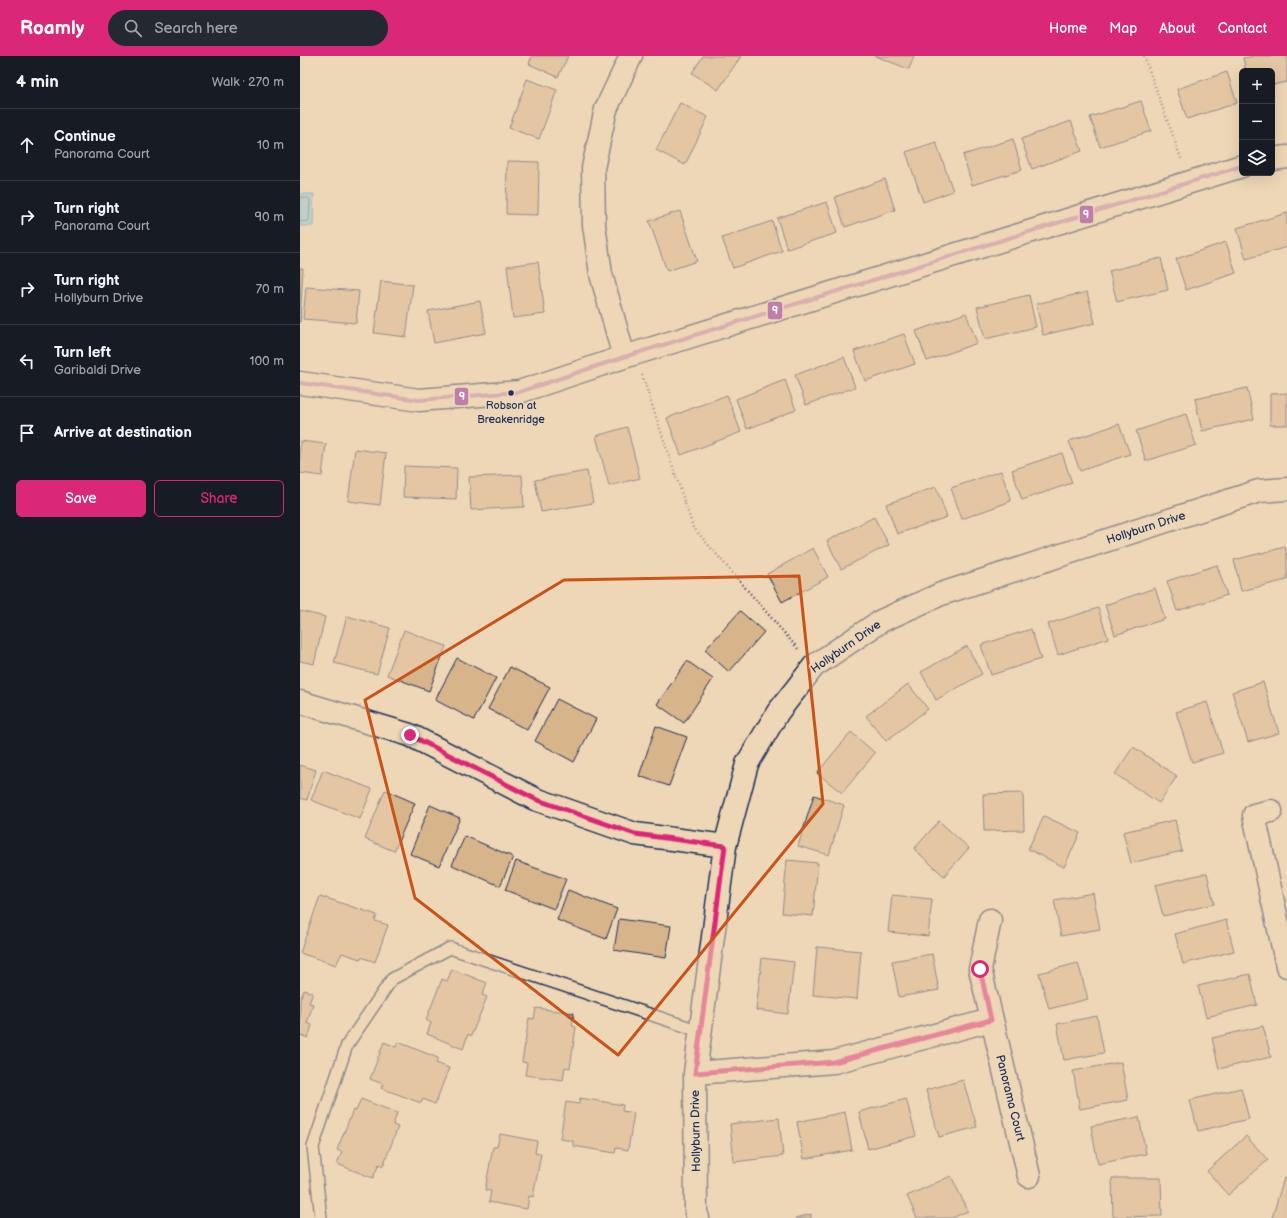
<!DOCTYPE html>
<html lang="en">
<head>
<meta charset="utf-8">
<style>
  body { margin:0; font-family:"Balsamiq Sans",sans-serif; background:#242831; color:#f1f3f6 }
  .controls { position:absolute; right:12px; top:12px; display:grid; overflow:hidden; border-radius:6px; box-shadow:0 4px 16px #0002 }
  .controls button { width:36px; height:36px; display:grid; place-items:center; padding:0; border:0; border-bottom:1px solid #363941; background:#171b24; color:#f1f3f6; font:20px sans-serif }
  .stop { position:absolute; width:12px; height:12px; margin:-9px; border:3px solid #db2777; border-radius:50%; background:#fff }
  .stop.end { background:#db2777; border-color:#fff; box-shadow:0 1px 4px #0008 }
  .list { margin:0; padding:0; list-style:none }
  h2 { display:flex; justify-content:space-between; align-items:center; height:52px; margin:0; padding:0 16px; font-size:17px }
  h2 small { font-size:13px; font-weight:400; color:#9ea1a6 }
  .list li { display:grid; grid-template-columns:26px 1fr auto; gap:12px; align-items:center; box-sizing:border-box; height:72px; padding:0 16px; border-top:1px solid #363941 }
  .list b { display:block; font-size:15px; white-space:nowrap }
  .list p { margin:0; font-size:13px; white-space:nowrap; color:#9ea1a6 }
  .list em { font-size:13px; font-style:normal; color:#9ea1a6 }
  .actions { display:flex; gap:8px; padding:12px 16px }
  .actions a { flex:1; padding:9px 0; border:1px solid #db2777; border-radius:6px; text-align:center; font-size:14px; color:#db2777 }
  .actions .main { background:#db2777; color:#fff }
  .icon { flex:none; width:22px; height:22px; fill:none; stroke:currentColor; stroke-width:2; stroke-linecap:round; stroke-linejoin:round }
  .map { position:relative; flex:none; width:987px; height:1162px; overflow:hidden }
  header { display:flex; align-items:center; gap:24px; box-sizing:border-box; height:56px; padding:0 20px; background:#db2777; color:#fff }
  header strong { font-size:19px }
  nav { display:flex; gap:22px; margin-inline-start:auto; font-size:14px }
  .search { width:280px; height:36px; background:#242831; display:flex; align-items:center; gap:10px; box-sizing:border-box; padding:0 14px; border-radius:22px; color:#9ea1a6; font-size:15px }
  main { display:flex }
  aside { flex:1; background:#171b24 }
  .map>svg:first-child { display:block }
  .water { fill:#85c7e6; stroke:#5b8ab0 }
  .lines { fill:none; stroke-linecap:round; stroke-linejoin:round }
  .shore { stroke:#456c94; stroke-width:1 }
  .building { fill:#d7b489; stroke:#1b2f5e }
  .lane-casing { stroke:#1b2f5e; stroke-width:14 }
  .street-casing { stroke:#1b2f5e; stroke-width:25 }
  .path { stroke:#1b2f5e; stroke-width:2.5; stroke-dasharray:1 3; stroke-linecap:butt }
  .lane { stroke:#eed7b6; stroke-width:11 }
  .street { stroke:#eed7b6; stroke-width:22 }
  .bus-1-casing { stroke:#eed7b6; stroke-width:7 }
  .bus-1 { stroke:#be7fa8; stroke-width:4 }
  .route { stroke:#db2777; stroke-width:5 }
  .marked { fill:none; stroke:#c95318; stroke-width:3; stroke-linejoin:round }
  .bus-dot { fill:#1b2f5e; stroke:#eed7b6; stroke-width:1.5 }
  .labels { text-anchor:middle; dominant-baseline:central; stroke-width:3.5; stroke-linejoin:round; paint-order:stroke }
  .bus-label { font-size:11px; fill:#1b2f5e; stroke:#eed7b6 }
  .street-label { font-size:12px; fill:#1b2f5e; stroke:#eed7b6 }
  .line-badge { stroke:#eed7b6; stroke-width:1.5 }
  .badge-label { font-size:11px; text-anchor:middle; font-weight:bold; fill:#fff }
</style>
</head>
<body>
<header>
<strong>Roamly</strong>
<div class="search"><svg class="icon" aria-label="search" viewBox="0 0 24 24"><circle cx="10" cy="10" r="6"/><path d="M15 15l6 6"/></svg>Search here</div>
<nav><a>Home</a><a>Map</a><a>About</a><a>Contact</a></nav>
</header>
<main>
<aside>
<h2>4 min<small>Walk · 270 m</small></h2>
<ul class="list">
<li><svg class="icon" aria-label="ahead" viewBox="0 0 24 24"><path d="M12 20V5M6 11l6-6 6 6"/></svg><div><b>Continue</b><p>Panorama Court</p></div><em>10 m</em></li>
<li><svg class="icon" aria-label="right" viewBox="0 0 24 24"><path d="M7 20v-9h11M14 6l5 5-5 5"/></svg><div><b>Turn right</b><p>Panorama Court</p></div><em>90 m</em></li>
<li><svg class="icon" aria-label="right" viewBox="0 0 24 24"><path d="M7 20v-9h11M14 6l5 5-5 5"/></svg><div><b>Turn right</b><p>Hollyburn Drive</p></div><em>70 m</em></li>
<li><svg class="icon" aria-label="left" viewBox="0 0 24 24"><path d="M17 20v-9H6M10 6l-5 5 5 5"/></svg><div><b>Turn left</b><p>Garibaldi Drive</p></div><em>100 m</em></li>
<li><svg class="icon" aria-label="arrive" viewBox="0 0 24 24"><path d="M6 21V4h12l-3 4 3 4H6"/></svg><div><b>Arrive at destination</b></div></li>
</ul>
<div class="actions"><a class="main">Save</a><a>Share</a></div>
</aside>
<div class="map">
<svg width="987" height="1162" viewBox="0 0 987 1162">
  <rect width="100%" height="100%" fill="#eed7b6"/>
  <filter id="ink" filterUnits="userSpaceOnUse"><feTurbulence type="fractalNoise" baseFrequency=".025" numOctaves="2"/><feDisplacementMap in="SourceGraphic" scale="8" xChannelSelector="R" yChannelSelector="G"/><feConvolveMatrix kernelMatrix="1 2 1 2 8 2 1 2 1" color-interpolation-filters="sRGB"/></filter>
  <g filter="url(#ink)">
    <path class="water" d="M0,138H14L13,170H0Z"/>
    <g class="lines">
      <path class="shore" d="M0,141L8,142L10,144L9,165L0,166"/>
    </g>
    <path class="building" d="M232,0H268L258,21L229,8Z
      M403,0H441L418,34L392,17Z
      M575,0H614L609,13Z
      M955,0H987V26L972,29V15H946L943,2Z
      M927,16L937,47L887,63L877,33Z
      M227,23L257,34L239,83L209,72Z
      M841,45L851,75L800,91L790,61Z
      M380,47L408,61L385,109L356,94Z
      M771,65L782,95L732,113L721,83Z
      M713,83L722,114L672,129L663,99Z
      M636,86L653,135L623,146L606,96Z
      M207,105L239,106L238,159L206,158Z
      M585,123L595,154L545,171L535,141Z
      M527,146L537,177L487,193L477,162Z
      M380,155L397,205L367,215L349,165Z
      M987,157V191L946,203L937,172Z
      M472,165L482,195L433,212L422,182Z
      M926,186L936,217L886,234L876,203Z
      M861,202L868,234L817,246L809,215Z
      M238,206L245,258L213,262L207,210Z
      M0,212H3L0,267Z
      M81,225L113,229L106,281L74,277Z
      M6,231L59,235L56,267L3,263Z
      M787,236L795,267L743,279L736,248Z
      M729,239L736,271L685,283L677,251Z
      M180,245L186,277L134,287L128,255Z
      M666,257L677,287L627,305L616,275Z
      M604,278L615,308L565,325L554,295Z
      M544,301L555,331L506,349L495,319Z
      M485,324L496,354L447,373L436,343Z
      M947,332L954,363L902,375L895,343Z
      M987,337V369H970V338Z
      M427,339L441,376L381,399L367,362Z
      M886,358L896,389L846,405L836,375Z
      M819,368L830,398L780,415L769,385Z
      M327,371L340,422L309,430L296,380Z
      M0,385L26,388L22,420L0,417Z
      M55,393L86,397L80,449L48,445Z
      M762,397L772,427L722,444L712,414Z
      M104,410L157,412L156,443L103,441Z
      M287,415L293,447L241,456L235,424Z
      M701,415L711,445L662,463L651,432Z
      M222,419L224,451L171,454L169,421Z
      M636,431L647,461L597,478L586,448Z
      M574,461L589,489L541,513L527,485Z
      M985,491L987,500V524L941,535L934,504Z
      M513,492L528,521L482,546L467,518Z
      M917,509L927,539L877,555L867,525Z
      M855,532L865,563L815,579L805,549Z
      M798,552L808,582L758,599L748,568Z
      M0,555L25,561L14,608L0,605Z
      M440,555L464,576L429,616L405,594Z
      M47,560L90,572L77,618L34,607Z
      M731,573L741,603L691,619L681,589Z
      M104,574L146,590L129,635L87,619Z
      M667,590L682,618L636,644L621,616Z
      M157,602L196,622L174,664L135,644Z
      M387,605L413,623L384,667L357,648Z
      M210,611L250,631L227,674L188,653Z
      M963,626L979,677L948,686L932,636Z
      M608,628L628,653L586,685L566,660Z
      M257,643L296,663L274,706L235,685Z
      M907,646L923,697L892,706L876,656Z
      M356,670L387,681L369,730L339,720Z
      M551,676L575,697L542,737L517,717Z
      M833,691L877,720L859,747L815,718Z
      M0,709L16,714L7,744L0,742Z
      M23,714L72,733L60,763L11,744Z
      M85,734L115,747L94,795L65,783Z
      M723,737L724,774L684,775L683,738Z
      M514,739L544,749L529,799L498,790Z
      M130,749L160,762L139,810L110,798Z
      M744,760L780,777L764,811L728,793Z
      M875,764L882,795L831,807L823,776Z
      M639,765L669,792L644,820L614,793Z
      M165,780L213,801L200,830L152,809Z
      M487,804L518,807L513,860L482,857Z
      M216,805L266,823L254,853L205,834Z
      M907,817L914,848L863,860L855,829Z
      M268,834L317,853L306,883L257,864Z
      M793,837L800,873L761,880L754,844Z
      M592,839L632,843L628,880L588,876Z
      M20,840L77,859L75,865L88,869L75,906L61,901L60,903L42,897L36,909L0,897Z
      M319,863L371,870L366,902L314,894Z
      M926,864L934,895L883,908L875,878Z
      M517,891L561,895L557,943L513,939Z
      M632,898L639,934L599,941L592,905Z
      M462,902L494,906L488,958L456,954Z
      M778,907L788,943L749,953L739,917Z
      M152,913L187,927L182,939L187,941L171,980L168,978L163,993L127,978L131,967L126,964L142,923L147,925Z
      M950,918L957,949L906,961L898,930Z
      M4,934L13,937L9,947L13,948L7,967L12,969L8,982L0,979V944Z
      M236,952L274,957L272,970L276,971L270,1012L265,1011L263,1024L225,1019L227,1007L222,1006L229,962L234,963Z
      M797,960L804,997L764,1004L757,968Z
      M963,970L971,1001L919,1013L912,982Z
      M84,986L96,991L98,986L138,1002L136,1007L149,1012L135,1048L123,1043L121,1047L81,1032L83,1028L70,1023Z
      M821,1006L828,1044L780,1053L773,1015Z
      M663,1024L677,1071L639,1081L626,1034Z
      M941,1032L949,1063L898,1075L890,1044Z
      M280,1042L323,1049L322,1055L334,1057L328,1094L316,1092L315,1097L273,1090V1085L260,1083L266,1046L279,1048Z
      M61,1043L97,1057L93,1069L98,1071L83,1110L79,1108L73,1122L37,1108L42,1096L37,1094L53,1054L56,1055Z
      M606,1043L616,1080L568,1093L559,1056Z
      M545,1056L552,1094L504,1103L497,1066Z
      M839,1061L846,1098L798,1108L791,1070Z
      M479,1062L483,1100L434,1106L430,1068Z
      M200,1078L237,1085L235,1097L241,1098L233,1141L229,1140L227,1153L189,1146L191,1135L185,1134L193,1091H197Z
      M946,1080L968,1104L928,1139L907,1115Z
      M651,1120L668,1155L652,1162H617L607,1140Z
      M812,1122H861L862,1160L813,1161Z
      M984,1122L987,1123V1162H972Z
      M511,1158V1162H495Z"/>
    <g class="lines">
      <defs>
        <path id="lane" d="M21,1162L13,1091L47,989L92,923L150,892L400,975"/>
        <path id="street" d="M972,103L987,101
          M324,301L301,218L294,169L293,112L306,53L331,0
          M0,327L119,344L219,336L324,301L942,110
          M0,646L110,679L235,743L335,778L425,790
          M971,755L954,759L987,910
          M690,864L680,913L729,1120
          M395,1017L534,1006L691,964
          M398,1162L396,1156L395,1017L425,790L447,708L478,656L514,610L581,565L641,538L959,435L987,433"/>
      </defs>
      <use href="#lane" class="lane-casing"/>
      <use href="#street" class="street-casing"/>
      <path class="path" d="M844,0L882,105
        M342,319L393,471L499,594"/>
      <use href="#lane" class="lane"/>
      <use href="#street" class="street"/>
      <defs>
        <path id="bus-1" d="M0,327L119,344L219,336L324,301L942,110"/>
      </defs>
      <use href="#bus-1" class="bus-1-casing"/>
      <use href="#bus-1" class="bus-1"/>
    </g>
  </g>
  <g class="lines" filter="url(#ink)">
    <path class="route" d="M110,679L235,743L335,778L425,790L395,1017L534,1006L691,964L680,913"/>
  </g>
  <path d="M0 0H987V1162H0ZM499,520L523,748L318,999L115,842L65,644L264,524Z" fill="#eed7b6" fill-opacity=".55" fill-rule="evenodd"/>
  <path class="marked" d="M499,520L523,748L318,999L115,842L65,644L264,524Z"/>
  <circle class="bus-dot" cx="211" cy="337" r="3.5"/>
  <g class="labels">
    <g class="bus-label">
      <text x="211" y="349">Robson at<tspan x="211" dy="14">Breakenridge</tspan></text>
    </g>
    <g class="street-label">
      <text transform="translate(846 472) rotate(-18)">Hollyburn Drive</text>
      <text transform="translate(546 591) rotate(-35)">Hollyburn Drive</text>
      <text transform="translate(710 1042) rotate(76)">Panorama Court</text>
      <text transform="translate(396 1075) rotate(-91)">Hollyburn Drive</text>
    </g>
  </g>
  <g class="line-badge">
    <rect x="779" y="149" width="15" height="19" rx="4" fill="#be7fa8"/>
    <rect x="467" y="245" width="16" height="19" rx="4" fill="#be7fa8"/>
    <rect x="154" y="331" width="15" height="19" rx="4" fill="#be7fa8"/>
  </g>
  <g class="badge-label">
    <text x="786" y="162">9</text>
    <text x="475" y="258">9</text>
    <text x="162" y="344">9</text>
  </g>
</svg>
<div class="controls">
<button>+</button>
<button>−</button>
<button><svg class="icon" aria-label="layers" viewBox="0 0 24 24"><path d="M12 4l9 5-9 5-9-5zM3 14l9 5 9-5"/></svg></button>
</div>
<div class="stop" style="left:680px;top:913px"></div>
<div class="stop end" style="left:110px;top:679px"></div>
</div>
</main>
</body>
</html>
